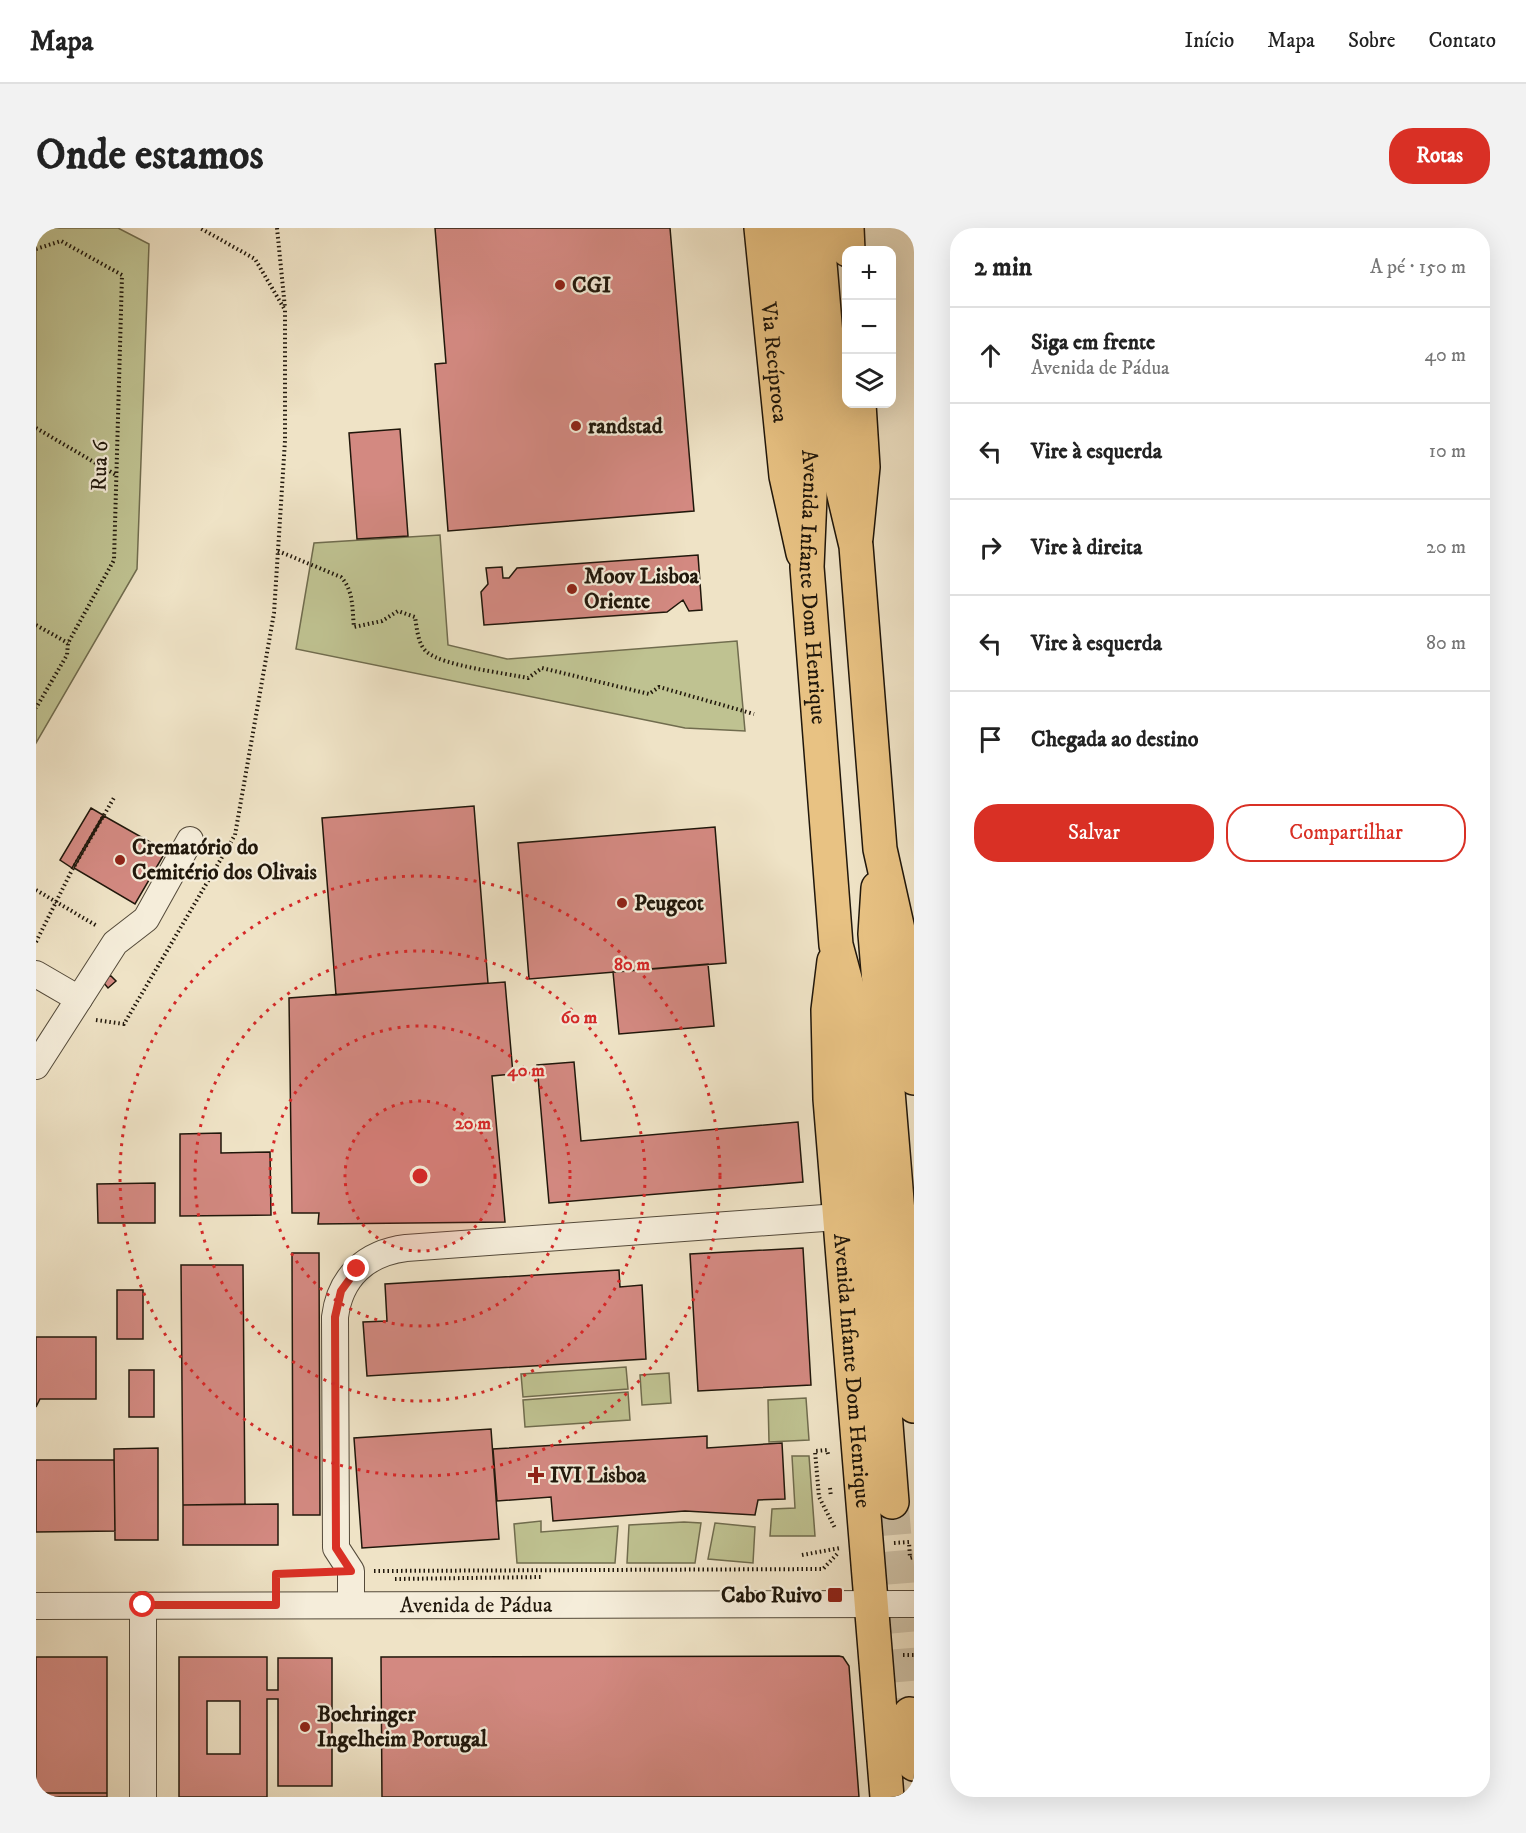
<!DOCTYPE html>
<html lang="pt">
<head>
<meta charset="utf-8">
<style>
  body { margin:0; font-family:"IM FELL DW Pica",serif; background:#f2f2f2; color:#222 }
  .controls { position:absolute; right:18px; top:18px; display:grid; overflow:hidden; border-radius:12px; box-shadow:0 6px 24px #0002 }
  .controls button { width:54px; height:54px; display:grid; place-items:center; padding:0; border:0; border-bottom:2px solid #e0e0e0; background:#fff; color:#222; font:30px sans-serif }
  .stop { position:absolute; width:18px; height:18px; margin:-14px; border:4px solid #d93025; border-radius:50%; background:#fff }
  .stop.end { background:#d93025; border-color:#fff; box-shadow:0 2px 6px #0008 }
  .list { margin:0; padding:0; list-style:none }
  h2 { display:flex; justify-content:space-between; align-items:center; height:78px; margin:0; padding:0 24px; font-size:26px }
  h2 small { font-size:20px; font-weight:400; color:#767676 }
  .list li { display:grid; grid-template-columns:39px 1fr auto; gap:18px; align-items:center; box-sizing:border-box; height:96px; padding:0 24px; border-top:2px solid #e0e0e0 }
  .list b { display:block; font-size:22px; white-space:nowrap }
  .list p { margin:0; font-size:20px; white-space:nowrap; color:#767676 }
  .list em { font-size:20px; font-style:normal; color:#767676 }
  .actions { display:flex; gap:12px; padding:18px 24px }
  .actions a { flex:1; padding:14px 0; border:2px solid #d93025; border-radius:24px; text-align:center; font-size:21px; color:#d93025 }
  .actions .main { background:#d93025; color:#fff }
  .icon { flex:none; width:33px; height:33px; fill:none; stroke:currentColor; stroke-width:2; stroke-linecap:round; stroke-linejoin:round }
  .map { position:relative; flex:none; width:878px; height:1569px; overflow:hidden; border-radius:24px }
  header { display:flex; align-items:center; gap:36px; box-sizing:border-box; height:84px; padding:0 30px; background:#fff; border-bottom:2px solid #e0e0e0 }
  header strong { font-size:28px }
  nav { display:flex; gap:33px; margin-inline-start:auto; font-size:21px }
  .intro { display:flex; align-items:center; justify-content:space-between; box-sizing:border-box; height:144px; padding:0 36px }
  h1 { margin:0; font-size:42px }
  .button { padding:15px 27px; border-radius:24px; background:#d93025; color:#fff; font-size:21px; font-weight:700 }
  main { display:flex; gap:36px; padding:0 36px }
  aside { flex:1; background:#fff; border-radius:24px; box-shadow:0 6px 24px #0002 }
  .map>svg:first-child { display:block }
  .green { fill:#bfc291; stroke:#706c4e; stroke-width:1.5 }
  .building { fill:#d38981; stroke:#20170b; stroke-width:1.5; fill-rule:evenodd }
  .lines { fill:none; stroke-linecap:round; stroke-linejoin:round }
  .highway-tunnel { stroke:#d0c4aa; stroke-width:33; stroke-dasharray:33 16; stroke-linecap:butt }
  .minor-casing { stroke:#544a3a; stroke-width:28 }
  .major-casing { stroke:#20170b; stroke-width:36 }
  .highway-casing { stroke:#20170b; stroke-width:36 }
  .path { stroke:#20170b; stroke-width:4; stroke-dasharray:1.5 3; stroke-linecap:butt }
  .minor { stroke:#f5edda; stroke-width:26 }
  .major { stroke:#e8c283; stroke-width:33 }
  .highway { stroke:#e8c283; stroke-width:33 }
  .route { stroke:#d93025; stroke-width:8 }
  .ring { fill:none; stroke:#d62828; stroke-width:3; stroke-dasharray:3 6 }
  .poi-dot { fill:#8f2418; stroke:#f5edda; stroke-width:2 }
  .labels { text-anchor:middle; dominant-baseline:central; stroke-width:4.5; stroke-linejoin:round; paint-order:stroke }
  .poi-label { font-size:22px; font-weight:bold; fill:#20170b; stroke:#f5edda; text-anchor:start }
  .street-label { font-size:22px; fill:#20170b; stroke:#f5edda }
  .centre { fill:#d62828; stroke:#f5edda; stroke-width:3 }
  .ring-label { font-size:18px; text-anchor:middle; font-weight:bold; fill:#d62828; stroke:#f5edda; stroke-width:4.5; stroke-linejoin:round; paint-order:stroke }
</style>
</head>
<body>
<header>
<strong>Mapa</strong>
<nav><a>Início</a><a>Mapa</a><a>Sobre</a><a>Contato</a></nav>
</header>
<div class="intro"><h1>Onde estamos</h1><a class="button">Rotas</a></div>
<main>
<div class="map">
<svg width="878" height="1569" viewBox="0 0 878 1569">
  <rect width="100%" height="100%" fill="#efe3c6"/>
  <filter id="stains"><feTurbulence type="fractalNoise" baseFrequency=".00333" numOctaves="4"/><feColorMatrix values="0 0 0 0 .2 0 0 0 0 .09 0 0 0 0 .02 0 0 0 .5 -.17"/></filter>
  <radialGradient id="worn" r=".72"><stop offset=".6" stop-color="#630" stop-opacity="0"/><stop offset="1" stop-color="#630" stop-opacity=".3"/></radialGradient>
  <path class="green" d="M0,0H82L113,16L101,341L0,515Z
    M404,307L412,417L471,431L701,413L709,503L649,500L260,421L278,315Z
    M590,1139L592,1161L487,1169L485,1146Z
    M633,1145L635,1175L606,1177L604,1147Z
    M592,1164L594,1192L489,1199L487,1172Z
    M770,1170L773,1212L733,1214L732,1172Z
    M756,1228H773L779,1308H734L736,1281L759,1280Z
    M505,1293V1304L582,1298L579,1335H481L478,1296Z
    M648,1294L665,1295L659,1335H591L593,1297Z
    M679,1295L719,1299L717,1335L672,1331Z"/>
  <path class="building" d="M399,0H634L658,283L412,303L399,136L410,135Z
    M364,201L372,308L321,311L313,205Z
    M662,327L666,382L653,383L647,372L631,384L448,397L445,364L452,356L450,340L466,339L467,350H473L481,340Z
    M438,578L452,755L300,767L286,590Z
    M55,580L67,587L36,640L24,632Z
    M68,588L130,623L99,676L38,640Z
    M679,599L690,735L493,751L482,615Z
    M672,736L678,798L583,806L577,744Z
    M74,747L80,753L72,760L67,754Z
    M469,754L477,846L456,848L469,994L282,996L283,985H256L253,770Z
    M538,834L545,913L762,894L767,954L513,975L501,837Z
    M185,905V925L234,924L235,987L144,988V906Z
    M119,955V995H62L61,956Z
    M767,1020L775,1157L662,1163L654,1026Z
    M256,1025H283L284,1287H257Z
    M145,1037H207L209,1276L147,1277Z
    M583,1042L584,1059L606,1057L610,1131L331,1148L327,1094L351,1093L349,1056Z
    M81,1062H107V1111H81Z
    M0,1109H60V1171H4L0,1179Z
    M93,1142H118V1189H93Z
    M455,1201L463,1311L326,1320L318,1210Z
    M671,1208V1220L746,1215L749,1271L722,1272L719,1287L649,1283L517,1293L515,1269L461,1273L457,1221Z
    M122,1220V1312H79L78,1221Z
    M0,1232H78L79,1303L0,1304Z
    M242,1276V1317H147V1277Z
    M803,1428L807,1429L813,1438L823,1569H346L345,1429Z
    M0,1429H71V1565H0Z
    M143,1429H231V1462H242V1430H296V1558H242V1471H231V1569H143ZM171,1473H204V1526H171Z
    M0,1565H71V1569H0Z"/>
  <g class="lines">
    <path class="highway-tunnel" d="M856,1274L874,1486"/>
    <defs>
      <g id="minor">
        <path d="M0,746L43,771"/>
        <path d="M0,838L79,715L110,691L154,612"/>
        <path d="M315,1377V1343L300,1320L299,1089C304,1049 330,1025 370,1020L802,989"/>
        <path id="s1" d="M0,1378L878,1376"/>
        <path d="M107,1569V1377"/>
      </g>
      <g id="major">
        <path id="s2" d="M725,0L750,248L767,325"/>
        <path d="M811,0L812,22"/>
        <path d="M820,310L827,239L823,176"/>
      </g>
      <g id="highway">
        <path id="s3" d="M754,0L775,245L771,339L800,717L818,784L856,1274"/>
        <path d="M781,0L801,238L820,318L844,621L863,706L878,850"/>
        <path d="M842,660L839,706L878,1178"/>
        <path id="s4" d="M798,733L792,782L794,871L851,1569"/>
        <path d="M874,1486L878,1536"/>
      </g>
    </defs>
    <use href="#minor" class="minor-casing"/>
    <use href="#major" class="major-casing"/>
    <use href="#highway" class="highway-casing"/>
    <path class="path" d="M241,0L249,80
      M0,21L25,13L86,47L78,332L32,415L31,427L0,480
      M0,200L80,247
      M242,323L305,349C318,363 316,381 318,399L346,393L362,383L379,389C381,401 382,417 391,424C407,438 469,445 492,450L506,440L613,466L623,459L718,486
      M0,397L32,415
      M0,662L61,698
      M0,714L36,642L79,568
      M60,792L88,796L199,607L238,385L249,213V82L219,31L164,0
      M792,1226L791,1222L779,1223L783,1269L799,1300
      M794,1260L795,1269
      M858,1315L873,1314L874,1330L878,1329
      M766,1327L804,1320
      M338,1343L787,1341L803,1324
      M359,1351L505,1349
      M240,1353V1346L285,1344
      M867,1427H878"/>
    <use href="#minor" class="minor"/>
    <use href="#major" class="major"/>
    <use href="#highway" class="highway"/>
  </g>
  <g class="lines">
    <path class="route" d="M107,1377H240V1346L315,1343L300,1320L299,1089L305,1063L321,1041"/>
  </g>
  <circle cx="384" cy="948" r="75" fill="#d62828" fill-opacity=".12"/>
  <g class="ring">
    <circle cx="384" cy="948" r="75"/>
    <circle cx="384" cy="948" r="150"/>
    <circle cx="384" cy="948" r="225"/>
    <circle cx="384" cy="948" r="300"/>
  </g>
  <g class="poi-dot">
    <circle cx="524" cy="57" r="6"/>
    <circle cx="540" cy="198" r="6"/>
    <circle cx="536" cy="361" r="6"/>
    <circle cx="84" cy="632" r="6"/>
    <circle cx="586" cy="675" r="6"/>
    <path d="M497 1238h6v6h6v6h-6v6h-6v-6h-6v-6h6z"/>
    <rect x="791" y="1359" width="16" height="16" rx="3"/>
    <circle cx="269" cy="1499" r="6"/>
  </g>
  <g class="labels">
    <g class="poi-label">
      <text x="536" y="57">CGI</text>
      <text x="552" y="198">randstad</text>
      <text x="548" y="348">Moov Lisboa<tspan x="548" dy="25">Oriente</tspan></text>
      <text x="96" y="619">Crematório do<tspan x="96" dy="25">Cemitério dos Olivais</tspan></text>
      <text x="598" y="675">Peugeot</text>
      <text x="514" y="1247">IVI Lisboa</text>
      <text x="786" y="1367" text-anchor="end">Cabo Ruivo</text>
      <text x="281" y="1486">Boehringer<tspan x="281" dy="25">Ingelheim Portugal</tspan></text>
    </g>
    <g class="street-label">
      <text stroke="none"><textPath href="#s2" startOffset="135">Via Recíproca</textPath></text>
      <text transform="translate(64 238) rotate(-88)">Rua 6</text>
      <text stroke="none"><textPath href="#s3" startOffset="360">Avenida Infante Dom Henrique</textPath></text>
      <text stroke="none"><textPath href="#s4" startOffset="411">Avenida Infante Dom Henrique</textPath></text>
      <text stroke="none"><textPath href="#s1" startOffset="440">Avenida de Pádua</textPath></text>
    </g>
  </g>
  <circle cx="384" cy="948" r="9" class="centre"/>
  <g class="ring-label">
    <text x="596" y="742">80 m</text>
    <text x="543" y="795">60 m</text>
    <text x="490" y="848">40 m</text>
    <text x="437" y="901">20 m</text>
  </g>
  <rect width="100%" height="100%" filter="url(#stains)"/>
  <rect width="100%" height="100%" fill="url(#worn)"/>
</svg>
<div class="controls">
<button>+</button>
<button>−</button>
<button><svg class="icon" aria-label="layers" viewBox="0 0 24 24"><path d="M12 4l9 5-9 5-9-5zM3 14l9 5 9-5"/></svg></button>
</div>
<div class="stop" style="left:107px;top:1377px"></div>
<div class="stop end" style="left:321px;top:1041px"></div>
</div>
<aside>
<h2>2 min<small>A pé · 150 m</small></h2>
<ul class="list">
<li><svg class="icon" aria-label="ahead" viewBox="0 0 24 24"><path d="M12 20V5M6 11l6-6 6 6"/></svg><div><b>Siga em frente</b><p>Avenida de Pádua</p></div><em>40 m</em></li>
<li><svg class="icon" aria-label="left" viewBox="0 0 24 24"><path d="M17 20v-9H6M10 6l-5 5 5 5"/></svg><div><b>Vire à esquerda</b></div><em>10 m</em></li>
<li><svg class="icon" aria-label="right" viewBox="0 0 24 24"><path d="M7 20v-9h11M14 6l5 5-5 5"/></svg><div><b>Vire à direita</b></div><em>20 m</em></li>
<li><svg class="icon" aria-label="left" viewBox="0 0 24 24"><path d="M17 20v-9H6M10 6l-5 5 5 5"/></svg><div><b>Vire à esquerda</b></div><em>80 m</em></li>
<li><svg class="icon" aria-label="arrive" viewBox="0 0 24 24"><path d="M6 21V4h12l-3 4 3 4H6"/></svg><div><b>Chegada ao destino</b></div></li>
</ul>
<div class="actions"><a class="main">Salvar</a><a>Compartilhar</a></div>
</aside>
</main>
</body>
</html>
